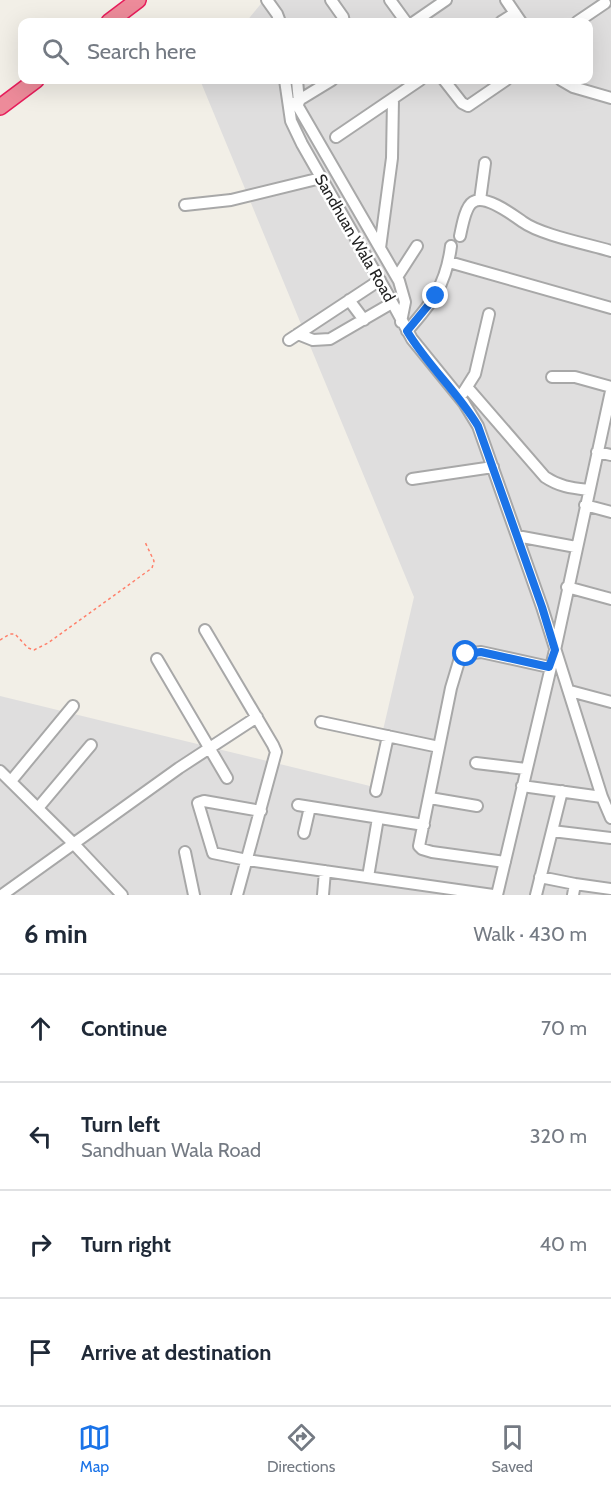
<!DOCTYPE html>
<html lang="en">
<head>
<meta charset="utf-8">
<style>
  body { margin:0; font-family:Cabin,sans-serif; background:#f6f6f7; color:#1f2937 }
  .stop { position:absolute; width:18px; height:18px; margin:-14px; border:4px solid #1a73e8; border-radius:50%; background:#fff }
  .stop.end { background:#1a73e8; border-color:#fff; box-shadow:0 2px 6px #0008 }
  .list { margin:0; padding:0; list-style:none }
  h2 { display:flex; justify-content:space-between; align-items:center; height:78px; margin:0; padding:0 24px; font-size:26px }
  h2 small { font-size:20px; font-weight:400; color:#747a83 }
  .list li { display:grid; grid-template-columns:39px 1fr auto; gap:18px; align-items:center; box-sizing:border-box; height:108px; padding:0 24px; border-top:2px solid #e0e1e3 }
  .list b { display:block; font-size:22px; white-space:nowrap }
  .list p { margin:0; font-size:20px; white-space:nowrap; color:#747a83 }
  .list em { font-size:20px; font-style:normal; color:#747a83 }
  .icon { flex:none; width:33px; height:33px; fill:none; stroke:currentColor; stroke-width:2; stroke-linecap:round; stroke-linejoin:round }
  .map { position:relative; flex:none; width:611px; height:895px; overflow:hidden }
  .search { position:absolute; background:#fff; box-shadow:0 6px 24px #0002; left:18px; right:18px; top:18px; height:66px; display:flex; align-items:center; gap:15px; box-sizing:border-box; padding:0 21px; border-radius:12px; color:#747a83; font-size:22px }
  .sheet { height:510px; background:#fff }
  nav { display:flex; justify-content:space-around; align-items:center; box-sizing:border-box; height:84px; border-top:2px solid #e0e1e3; background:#fff; font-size:16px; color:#747a83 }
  nav a { display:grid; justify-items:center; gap:3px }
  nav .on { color:#1a73e8 }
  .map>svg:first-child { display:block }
  .residential { fill:#dfdede }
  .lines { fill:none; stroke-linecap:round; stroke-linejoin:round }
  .minor-casing { stroke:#a8a8a8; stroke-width:14 }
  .highway-casing { stroke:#e71d5b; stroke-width:18 }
  .path { stroke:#ff806b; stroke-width:1.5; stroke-dasharray:3 3; stroke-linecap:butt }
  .minor { stroke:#fff; stroke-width:10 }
  .highway { stroke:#ed8b9a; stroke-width:15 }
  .route { stroke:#1a73e8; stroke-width:8 }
  .labels { text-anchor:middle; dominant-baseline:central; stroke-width:5; stroke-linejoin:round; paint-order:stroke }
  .street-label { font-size:16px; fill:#212121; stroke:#fff }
</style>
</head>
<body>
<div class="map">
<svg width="611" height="895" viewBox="0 0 611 895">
  <rect width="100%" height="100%" fill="#f2efe7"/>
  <path class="residential" d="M264,0H611V895H0V696L370,786L414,597L200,80H588V22H246Z"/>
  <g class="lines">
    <defs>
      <path id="minor" d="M267,0L277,14L280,22
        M331,0L343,17L344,22
        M390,0L406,22
        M506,0L521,22
        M414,22L446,0
        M501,22L515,13
        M577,22L605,3
        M285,80L291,121L302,144L387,293L412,339L464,403L478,426L542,607L602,797L611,818
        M297,80L299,102
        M444,80L462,103L468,106L506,80
        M561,80L573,87L611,98
        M296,103L399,281L405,302L401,322
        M291,105L332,80
        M336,137L420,80
        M480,200L485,163
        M185,205L231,200L321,178
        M460,236C462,227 465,207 473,202C485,194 513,215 523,222C541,235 588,244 611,251
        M380,248L392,158L393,99
        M449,262L611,308
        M397,277L417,246
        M349,300L364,320
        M407,331C432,303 446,285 451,246
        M298,334L313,340L330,339L392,303
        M289,340L380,280
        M552,377H575L611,387
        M467,387L545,477C560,487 572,488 589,490
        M463,393L475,374L489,314
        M597,452L611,455
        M412,479L493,467
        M585,505L611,512
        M517,536L576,547
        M567,587L611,599
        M205,630L273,745L276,752L237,895
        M157,659L227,778
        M570,691L611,702
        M321,722L439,747
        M476,763L526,769
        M0,771L73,843L122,895
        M11,781L73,706
        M522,786L602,797
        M376,791L388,736
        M430,798L477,806
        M298,805L424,825
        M38,808L91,745
        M261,811L204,801L198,803L213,853L247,860L493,895
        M552,831L611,838
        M304,833L310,807
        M185,852L194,895
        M505,862L432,852L422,849L419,846L451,688L460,658L466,654L481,652L549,667
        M368,877L378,818
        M540,877L575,884L573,895
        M575,884L611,889
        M2,895L179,768L257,717
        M323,895L325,871
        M497,895L555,650L611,391
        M536,895L562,791"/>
      <path id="highway" d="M109,22L138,0
        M0,107L36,80"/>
    </defs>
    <use href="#minor" class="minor-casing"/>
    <use href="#highway" class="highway-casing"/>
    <path class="path" d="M0,640L10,634H15L28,648L34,650L48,643L152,568L154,561L145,542"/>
    <use href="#minor" class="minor"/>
    <use href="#highway" class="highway"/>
  </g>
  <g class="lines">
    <path class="route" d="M436,296L407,331C427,365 457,391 478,426L542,607L555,650L549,667L481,652L466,654"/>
  </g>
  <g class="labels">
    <g class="street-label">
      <text transform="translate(355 238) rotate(60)">Sandhuan Wala Road</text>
    </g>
  </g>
</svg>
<div class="stop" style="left:466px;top:654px"></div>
<div class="stop end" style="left:436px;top:296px"></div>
<div class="search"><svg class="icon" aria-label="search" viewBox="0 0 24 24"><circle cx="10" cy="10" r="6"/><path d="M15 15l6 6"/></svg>Search here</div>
</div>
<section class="sheet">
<h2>6 min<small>Walk · 430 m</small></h2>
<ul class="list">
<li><svg class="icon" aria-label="ahead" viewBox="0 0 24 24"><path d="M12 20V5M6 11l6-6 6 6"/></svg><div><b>Continue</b></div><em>70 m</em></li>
<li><svg class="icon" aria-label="left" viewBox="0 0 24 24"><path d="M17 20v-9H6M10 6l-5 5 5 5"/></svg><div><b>Turn left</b><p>Sandhuan Wala Road</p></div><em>320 m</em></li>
<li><svg class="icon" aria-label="right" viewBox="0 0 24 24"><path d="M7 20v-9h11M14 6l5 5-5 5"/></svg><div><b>Turn right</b></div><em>40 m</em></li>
<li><svg class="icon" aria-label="arrive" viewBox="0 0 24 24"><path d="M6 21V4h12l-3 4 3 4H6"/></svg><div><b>Arrive at destination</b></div></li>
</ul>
</section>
<nav>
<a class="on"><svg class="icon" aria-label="map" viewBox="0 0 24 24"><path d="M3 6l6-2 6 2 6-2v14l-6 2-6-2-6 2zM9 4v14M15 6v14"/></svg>Map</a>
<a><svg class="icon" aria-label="directions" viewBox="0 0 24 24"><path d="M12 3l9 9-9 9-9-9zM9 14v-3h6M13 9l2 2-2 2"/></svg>Directions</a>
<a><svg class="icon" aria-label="saved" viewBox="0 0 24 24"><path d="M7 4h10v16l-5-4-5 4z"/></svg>Saved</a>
</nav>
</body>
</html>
